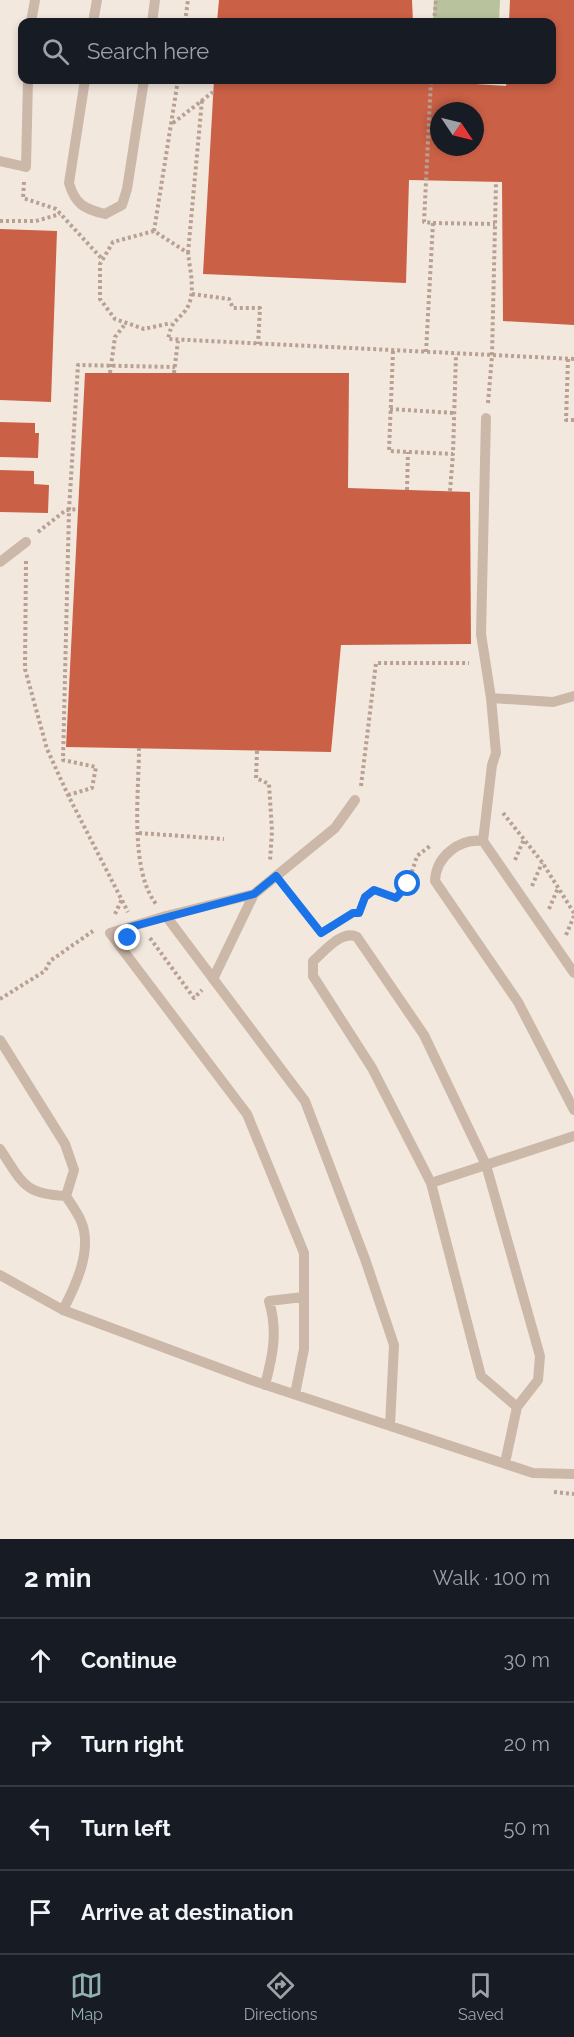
<!DOCTYPE html>
<html lang="en">
<head>
<meta charset="utf-8">
<style>
  body { margin:0; font-family:Raleway,sans-serif; background:#20242c; color:#f1f3f6 }
  .compass { position:absolute; left:430px; top:102px; width:54px; height:54px; border-radius:50%; background:#171b24; box-shadow:0 3px 9px #0003; rotate:125deg }
  .stop { position:absolute; width:18px; height:18px; margin:-14px; border:4px solid #1a73e8; border-radius:50%; background:#fff }
  .stop.end { background:#1a73e8; border-color:#fff; box-shadow:0 2px 6px #0008 }
  .list { margin:0; padding:0; list-style:none }
  h2 { display:flex; justify-content:space-between; align-items:center; height:78px; margin:0; padding:0 24px; font-size:26px }
  h2 small { font-size:20px; font-weight:400; color:#9ea1a6 }
  .list li { display:grid; grid-template-columns:39px 1fr auto; gap:18px; align-items:center; box-sizing:border-box; height:84px; padding:0 24px; border-top:2px solid #363941 }
  .list b { display:block; font-size:22px; white-space:nowrap }
  .list em { font-size:20px; font-style:normal; color:#9ea1a6 }
  .icon { flex:none; width:33px; height:33px; fill:none; stroke:currentColor; stroke-width:2; stroke-linecap:round; stroke-linejoin:round }
  .map { position:relative; flex:none; width:574px; height:1539px; overflow:hidden }
  .search { position:absolute; background:#171b24; box-shadow:0 3px 9px #0003; left:18px; right:18px; top:18px; height:66px; display:flex; align-items:center; gap:15px; box-sizing:border-box; padding:0 21px; border-radius:12px; color:#9ea1a6; font-size:22px }
  .sheet { height:414px; background:#171b24 }
  nav { display:flex; justify-content:space-around; align-items:center; box-sizing:border-box; height:84px; border-top:2px solid #363941; background:#171b24; font-size:16px; color:#9ea1a6 }
  nav a { display:grid; justify-items:center; gap:3px }
  nav .on { color:#92afb1 }
  .map>svg:first-child { display:block }
  .green { fill:#b8c39d }
  .building { fill:#ca6046; fill-rule:evenodd }
  .lines { fill:none; stroke-linecap:round; stroke-linejoin:round }
  .path { stroke:#b8a193; stroke-width:4; stroke-dasharray:3 3; stroke-linecap:butt }
  .service { stroke:#ccb8a9; stroke-width:10 }
  .route { stroke:#1a73e8; stroke-width:8 }
</style>
</head>
<body>
<div class="map">
<svg width="574" height="1539" viewBox="0 0 574 1539">
  <rect width="100%" height="100%" fill="#f3e8de"/>
  <path class="green" d="M434,0H500L499,22H433Z"/>
  <path class="building" d="M219,0H412L413,22H217Z
    M510,0H574V325L503,321L502,182L409,180L406,283L203,274L214,80H414L506,86L507,80H552V22H509ZM439,111H475V147H439Z
    M0,229L57,231L51,402L0,400Z
    M85,373H349L348,488L470,492L471,644L341,645L331,752L66,747Z
    M0,422L35,423V433H39L38,458L0,457Z
    M0,470L34,471V484L49,485L48,513L0,512Z"/>
  <g class="lines">
    <path class="path" d="M185,22L188,0
      M434,22L436,0
      M178,80L154,231L188,253C190,271 197,296 185,311C174,324 172,321 168,339L574,359
      M173,123L213,92
      M24,182L23,198L56,209L103,260
      M0,221H36L60,214
      M433,223L495,224
      M154,231L113,242L100,264V299L115,319L144,329L171,323
      M188,253L202,100
      M192,294L229,299L233,308H260L258,344
      M393,351L389,451L453,454L456,354
      M426,352L433,223L424,222L431,80
      M568,359L566,420H574
      M110,373L115,337L126,323
      M174,373L178,341
      M488,403L492,356L496,182
      M390,409L454,413
      M407,490L408,452
      M450,491L453,454
      M38,532L66,510L78,509
      M26,561L25,669L47,749L68,795L128,912
      M139,748C139,792 129,869 156,904
      M257,751L256,778L269,784L272,831L270,861
      M361,786L376,663H469
      M68,795L92,788L96,767L63,760L69,510L78,365L175,367
      M503,813L542,862L574,913
      M139,833L224,839
      M515,860L524,839
      M532,886L542,863
      M286,889L320,932
      M549,909L558,888
      M115,914L122,899
      M341,919L353,913H359L365,897L374,890L396,898L408,884L417,856L430,846
      M566,935L574,916
      M150,938L194,998L202,990
      M0,999L45,971L50,961L93,931
      M554,1492L574,1494"/>
    <path class="service" d="M31,22L35,0
      M93,22L97,0
      M152,22L155,0
      M85,80L69,183C75,204 84,209 105,214L122,205L127,189L144,80
      M0,161L26,167L28,80
      M486,418L481,634L491,698
      M0,562L26,542
      M355,800L335,828L254,894L166,916L305,1101L365,1259L394,1345L390,1426
      M483,841L492,765L496,753L491,698L553,702L574,696
      M166,916L110,933L247,1114L304,1253V1349L295,1394
      M574,973L483,841C460,838 436,856 435,881L518,1002L574,1110
      M213,979L254,894
      M0,1040L65,1144L74,1170L66,1196C71,1204 77,1212 81,1221C93,1249 76,1285 63,1310
      M0,1149C23,1183 23,1194 66,1196
      M431,1183L574,1136
      M0,1275L63,1310L254,1381L533,1473L574,1474
      M265,1385C273,1355 278,1331 269,1301L303,1297
      M505,1463L517,1407L538,1380L540,1356L486,1165L424,1035L357,937C342,929 324,952 313,961V976L372,1068L431,1183L481,1376L517,1407"/>
  </g>
  <g class="lines">
    <path class="route" d="M128,938L123,929L254,894L276,876L321,933L353,913H359L365,897L374,890L396,898L408,884"/>
  </g>
</svg>
<svg class="compass" viewBox="-18 -18 36 36"><path d="M0-13l5 13h-10z" fill="#e53935"/><path d="M0 13l5-13h-10z" fill="#9ea1a6"/></svg>
<div class="stop" style="left:408px;top:884px"></div>
<div class="stop end" style="left:128px;top:938px"></div>
<div class="search"><svg class="icon" aria-label="search" viewBox="0 0 24 24"><circle cx="10" cy="10" r="6"/><path d="M15 15l6 6"/></svg>Search here</div>
</div>
<section class="sheet">
<h2>2 min<small>Walk · 100 m</small></h2>
<ul class="list">
<li><svg class="icon" aria-label="ahead" viewBox="0 0 24 24"><path d="M12 20V5M6 11l6-6 6 6"/></svg><div><b>Continue</b></div><em>30 m</em></li>
<li><svg class="icon" aria-label="right" viewBox="0 0 24 24"><path d="M7 20v-9h11M14 6l5 5-5 5"/></svg><div><b>Turn right</b></div><em>20 m</em></li>
<li><svg class="icon" aria-label="left" viewBox="0 0 24 24"><path d="M17 20v-9H6M10 6l-5 5 5 5"/></svg><div><b>Turn left</b></div><em>50 m</em></li>
<li><svg class="icon" aria-label="arrive" viewBox="0 0 24 24"><path d="M6 21V4h12l-3 4 3 4H6"/></svg><div><b>Arrive at destination</b></div></li>
</ul>
</section>
<nav>
<a class="on"><svg class="icon" aria-label="map" viewBox="0 0 24 24"><path d="M3 6l6-2 6 2 6-2v14l-6 2-6-2-6 2zM9 4v14M15 6v14"/></svg>Map</a>
<a><svg class="icon" aria-label="directions" viewBox="0 0 24 24"><path d="M12 3l9 9-9 9-9-9zM9 14v-3h6M13 9l2 2-2 2"/></svg>Directions</a>
<a><svg class="icon" aria-label="saved" viewBox="0 0 24 24"><path d="M7 4h10v16l-5-4-5 4z"/></svg>Saved</a>
</nav>
</body>
</html>
